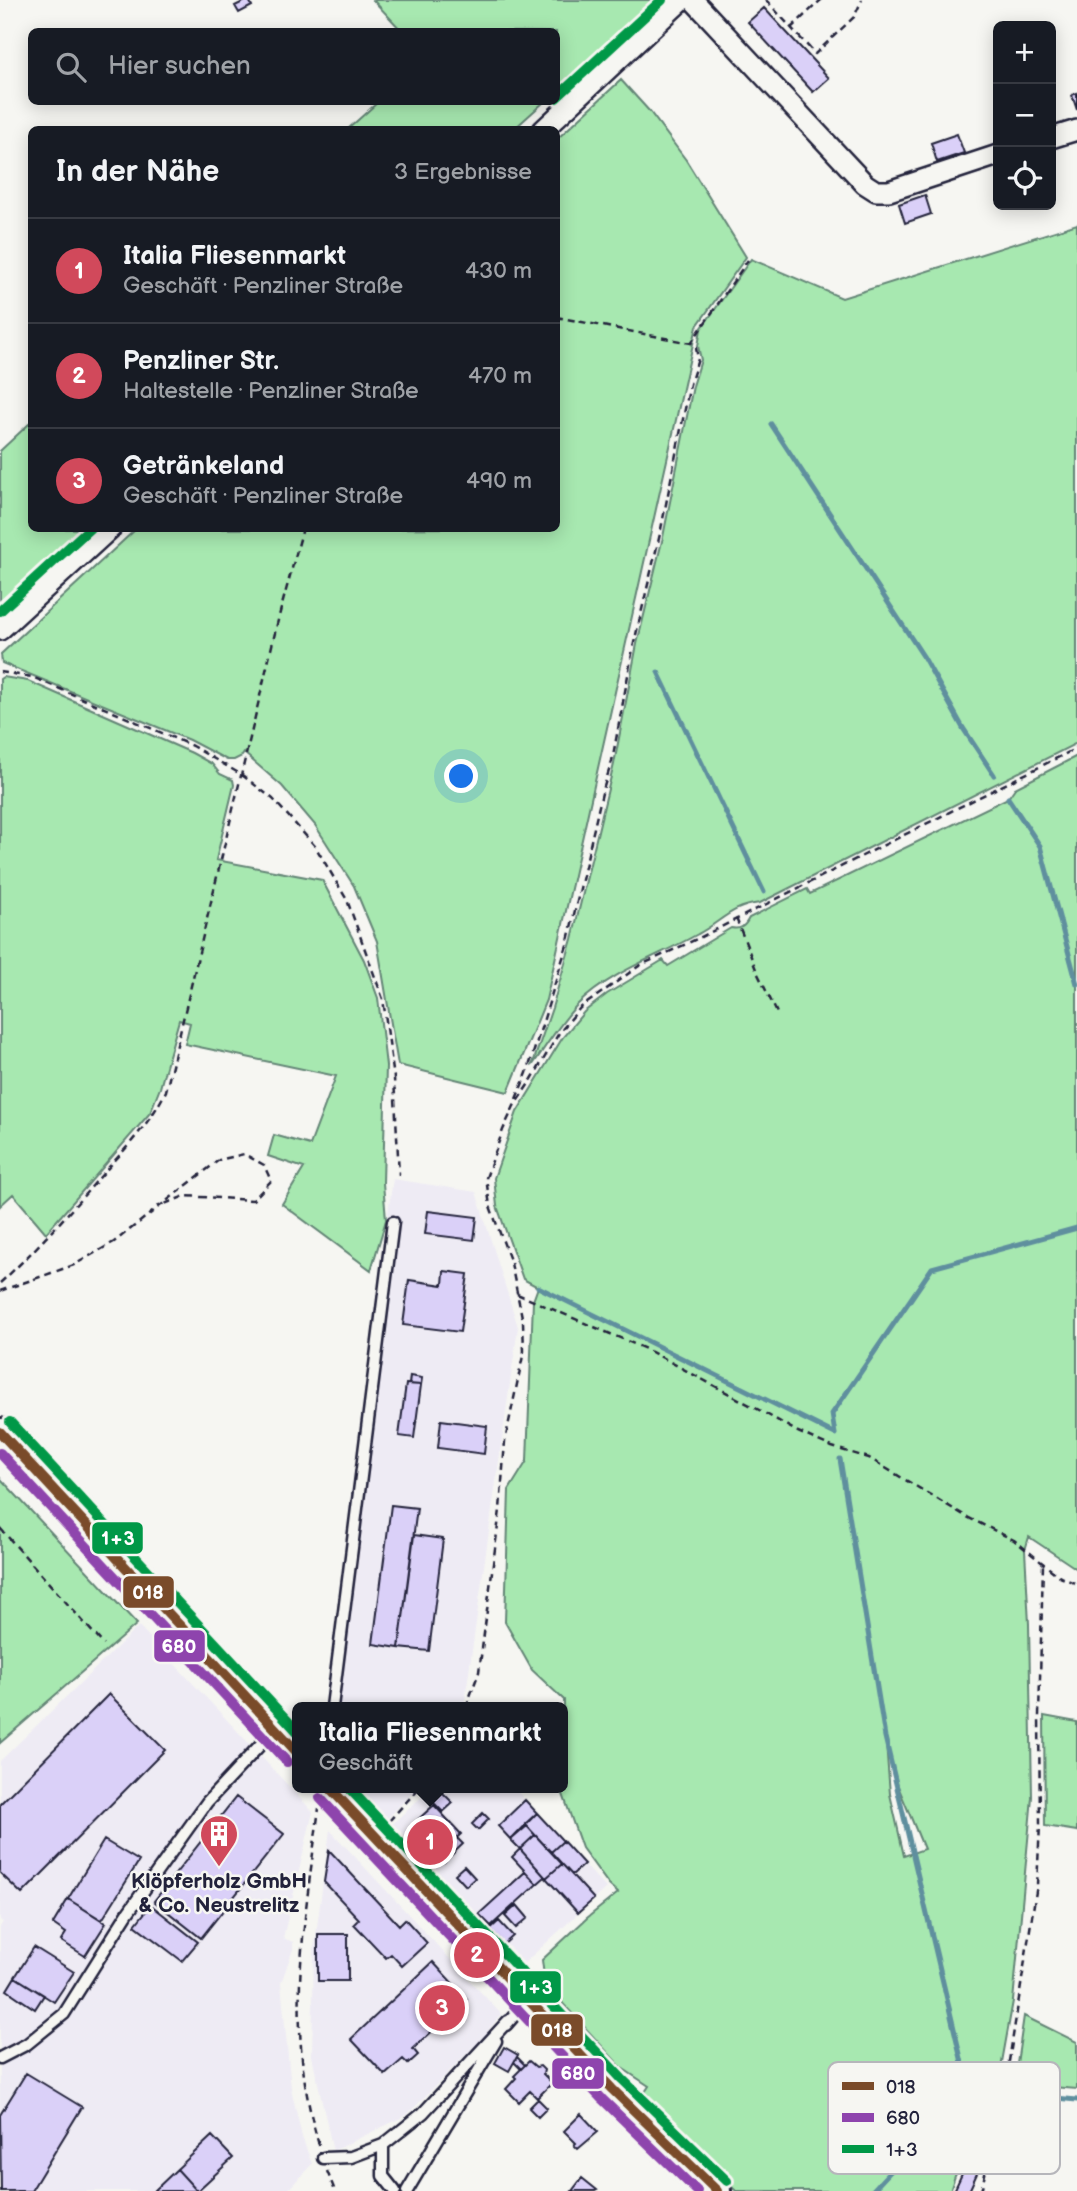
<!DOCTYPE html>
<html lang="de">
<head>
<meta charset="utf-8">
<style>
  body { margin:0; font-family:"Balsamiq Sans",sans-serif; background:#242831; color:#f1f3f6 }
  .controls { position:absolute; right:21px; top:21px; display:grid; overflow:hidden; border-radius:10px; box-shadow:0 4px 18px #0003 }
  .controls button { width:63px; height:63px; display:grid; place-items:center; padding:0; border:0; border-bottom:2px solid #363941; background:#171b24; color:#f1f3f6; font:35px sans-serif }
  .you { position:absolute; left:462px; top:777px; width:24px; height:24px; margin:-18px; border:5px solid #fff; border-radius:50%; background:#1a73e8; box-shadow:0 0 0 10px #1a73e833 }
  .badge { display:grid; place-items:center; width:46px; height:46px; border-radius:50%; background:#d1495b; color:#fff; font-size:23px; font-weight:700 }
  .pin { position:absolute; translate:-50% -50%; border:4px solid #fff; box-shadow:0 2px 7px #0006 }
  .popup { position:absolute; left:292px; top:1702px; width:276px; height:91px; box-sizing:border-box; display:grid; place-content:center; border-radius:10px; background:#171b24; filter:drop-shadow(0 2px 5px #0005); font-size:23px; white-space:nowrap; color:#9ea1a6 }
  .popup b { font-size:26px; color:#f1f3f6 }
  .popup::after { content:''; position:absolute; left:50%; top:100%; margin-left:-14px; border:14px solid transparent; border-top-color:#171b24 }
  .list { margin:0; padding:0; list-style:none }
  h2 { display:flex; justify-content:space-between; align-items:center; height:91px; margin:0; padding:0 28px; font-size:30px }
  h2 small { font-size:23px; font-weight:400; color:#9ea1a6 }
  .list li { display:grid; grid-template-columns:46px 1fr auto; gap:21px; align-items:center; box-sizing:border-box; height:105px; padding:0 28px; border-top:2px solid #363941 }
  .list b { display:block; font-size:26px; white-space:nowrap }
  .list p { margin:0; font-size:23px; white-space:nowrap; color:#9ea1a6 }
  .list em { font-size:23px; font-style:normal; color:#9ea1a6 }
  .icon { flex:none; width:38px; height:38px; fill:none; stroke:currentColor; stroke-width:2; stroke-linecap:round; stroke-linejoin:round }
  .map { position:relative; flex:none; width:1077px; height:2191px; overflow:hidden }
  .search { position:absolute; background:#171b24; box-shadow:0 4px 18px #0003; left:28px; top:28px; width:532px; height:77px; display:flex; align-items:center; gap:18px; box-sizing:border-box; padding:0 24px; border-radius:10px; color:#9ea1a6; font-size:26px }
  .panel { position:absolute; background:#171b24; box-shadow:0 4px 18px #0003; left:28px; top:126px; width:532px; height:406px; border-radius:10px }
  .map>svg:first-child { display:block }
  .built { fill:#eeebf4 }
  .green { fill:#a7e8b0; stroke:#648576; stroke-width:2; fill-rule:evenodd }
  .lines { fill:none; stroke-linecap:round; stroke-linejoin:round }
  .stream { stroke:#5f8f9e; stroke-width:5 }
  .building { fill:#dad0f8; stroke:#22223b; stroke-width:2 }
  .lane-casing { stroke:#22223b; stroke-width:15 }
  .street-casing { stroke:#22223b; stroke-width:24 }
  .secondary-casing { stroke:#22223b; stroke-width:32 }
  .path { stroke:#22223b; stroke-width:2.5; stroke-dasharray:7 5; stroke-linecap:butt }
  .lane { stroke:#f6f6f2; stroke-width:10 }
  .street { stroke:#f6f6f2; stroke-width:19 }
  .secondary { stroke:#f6f6f2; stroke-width:26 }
  .bus-1-casing { stroke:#f6f6f2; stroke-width:16 }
  .bus-2-casing { stroke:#f6f6f2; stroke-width:16 }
  .bus-3-casing { stroke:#f6f6f2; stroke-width:16 }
  .bus-1 { stroke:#7a4b2a; stroke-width:10 }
  .bus-2 { stroke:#8e44ad; stroke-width:10 }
  .bus-3 { stroke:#009847; stroke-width:10 }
  .labels { text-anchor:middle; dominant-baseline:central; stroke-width:5; stroke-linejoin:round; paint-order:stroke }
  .poi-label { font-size:21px; font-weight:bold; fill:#22223b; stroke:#f6f6f2 }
  .key { fill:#f6f6f2; stroke:#b6b6bb; stroke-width:2 }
  .key-label { font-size:19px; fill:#22223b }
  .line-badge { stroke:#f6f6f2; stroke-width:2.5 }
  .badge-label { font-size:19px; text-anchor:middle; font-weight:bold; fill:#fff }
</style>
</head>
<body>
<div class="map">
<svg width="1077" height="2191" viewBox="0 0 1077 2191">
  <rect width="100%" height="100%" fill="#f6f6f2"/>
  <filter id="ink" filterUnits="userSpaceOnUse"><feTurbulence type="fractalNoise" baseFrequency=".0143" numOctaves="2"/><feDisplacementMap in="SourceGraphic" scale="14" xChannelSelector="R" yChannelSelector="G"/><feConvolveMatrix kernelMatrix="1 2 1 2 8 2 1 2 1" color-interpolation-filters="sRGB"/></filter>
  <g filter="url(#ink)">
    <path class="built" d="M393,1179L476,1192L518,1327L464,1707H339L394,1264L381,1262Z
      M139,1626L313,1812L283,1938L293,1942V1949L281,1983L291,2088L302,2137L312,2164L287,2191H0V1927L3,1922L0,1920V1761Z
      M357,1788H417L386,1820Z
      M431,1788H514L606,1888L521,1966L391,1825Z
      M330,1830L501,2014L485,2035L407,2115L333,2151L312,2056L314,1949Z"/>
    <path class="green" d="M373,0H654L557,90L556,32L402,31Z
      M621,80L650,112L686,160L746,257L697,326L546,1000L508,1092L398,1065L377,941L354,886L315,825L282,786L244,753L242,756L234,760H227L189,740L2,663L1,654L136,529L556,528L557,139Z
      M378,102H544L514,129H348Z
      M1077,224V743L760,903C731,906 721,922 698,934C657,957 612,971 577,1005C560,1023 546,1046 532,1066L552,1008L572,939L614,764L637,644L663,537L693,386L701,360L698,346L701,329L751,259L842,298Z
      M31,422L32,528L82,529L0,605V451Z
      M3,677L28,681L192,753L212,764L220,774L233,780L234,785L216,860L322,880L364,960L378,998L386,1066L383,1183L386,1220L371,1270L282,1204L304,1168L268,1156L274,1135L310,1145L336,1076L185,1044L190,1023L179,1020L160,1088L150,1113L46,1233L13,1194L0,1206V679Z
      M1077,756V1569L1029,1537L1025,1550L1029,1624L1032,1797L1013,2001L990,2129L968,2150L955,2176L950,2191H736L641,2098L649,2086L622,2068L545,1984L542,1960L587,1918L618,1893L609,1885L582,1848L563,1794L564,1700L532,1670L505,1622L509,1490L527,1461L533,1301L538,1287L523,1279L497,1206L494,1178L517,1112L563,1037L584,1012L607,994L663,960L668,966L731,928C741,930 745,926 749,918L807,889L810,894L1008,798L1015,788ZM886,1743L895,1779L924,1849L904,1856L890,1794Z
      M0,1478L137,1624L0,1743Z
      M1044,1716L1077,1722V1831L1045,1826Z
      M1024,2016L1077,2042V2089L1014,2084Z"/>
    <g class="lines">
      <path class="stream" d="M771,424L923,656L963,728L994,775
        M658,672L764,892
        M1008,798L1040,846L1077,984
        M538,1287L835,1434
        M835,1434L832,1414L932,1268L1077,1228
        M840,1459L885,1737L968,2088L872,2191
        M968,2088L995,2091
        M1023,2095L1077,2100"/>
    </g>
    <path class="building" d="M247,0H249L252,6L239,13L235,6Z
      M764,8L829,78L813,92L748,22Z
      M1077,93V110L1072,95Z
      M957,134L964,153L937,162L931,143Z
      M925,195L931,214L905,223L899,204Z
      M428,1211L477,1217L474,1240L425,1234Z
      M444,1271L468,1274L460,1332L403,1325L409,1280L443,1285Z
      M410,1376L422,1378L421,1385L409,1384Z
      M406,1384L421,1385L414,1438L399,1436Z
      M441,1420L487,1426L484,1454L438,1448Z
      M391,1505L417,1508L399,1648L373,1644Z
      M414,1535L443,1539L429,1651L399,1648Z
      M109,1694L165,1750L22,1894L0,1873V1804Z
      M441,1791L453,1803L443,1812L431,1800Z
      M236,1797L284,1834L201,1938L154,1901Z
      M525,1800L537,1813L511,1840L498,1826Z
      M434,1805L461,1834L438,1855L411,1826Z
      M483,1813L489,1819L478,1830L472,1824Z
      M537,1813L563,1841L551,1852L525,1824Z
      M527,1826L535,1835L520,1849L511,1840Z
      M535,1835L562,1864L546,1878L520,1849Z
      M457,1838L463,1844L444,1862L438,1855Z
      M104,1840L139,1861L102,1920L68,1899Z
      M563,1841L584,1864L572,1875L551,1852Z
      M520,1849L545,1877L537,1884L512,1857Z
      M329,1850L399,1925L405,1919L427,1943L402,1966L391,1954L386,1958L354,1924L359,1919L324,1882Z
      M562,1864L594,1899L578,1913L546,1878Z
      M464,1866L475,1878L466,1886L455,1874Z
      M525,1872L537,1884L491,1926L479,1914Z
      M68,1899L106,1923L85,1956L61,1941L66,1933L53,1924Z
      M151,1905L198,1942L182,1961L135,1925Z
      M517,1905L528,1918L516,1928L505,1916Z
      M499,1921L513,1936L502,1946L488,1931Z
      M318,1934H348V1981H318Z
      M34,1947L74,1972L54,2002L15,1977Z
      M465,1961L473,1970L470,1974L461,1964Z
      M433,1962L467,1999L413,2049L418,2055L408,2064L403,2059L385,2075L351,2039Z
      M15,1977L44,1995L35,2009L7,1990Z
      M504,2047L518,2055L509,2071L495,2063Z
      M517,2057L525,2065L521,2069L514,2062Z
      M529,2061L536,2067L540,2066L544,2070L543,2074L552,2083L537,2098L530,2091L519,2102L506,2089L516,2078L514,2076Z
      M26,2073L82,2107L31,2191H1L0,2115Z
      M538,2099L547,2108L538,2117L529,2108Z
      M581,2114L598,2132L578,2149L574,2145L576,2143L564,2131Z
      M212,2136L233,2158L197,2191L177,2169Z
      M973,2150L985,2156L969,2191H954Z
      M177,2169L197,2191H154Z
      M582,2178L597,2190L595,2191H572Z"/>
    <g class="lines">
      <defs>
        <path id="lane" d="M332,1707L393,1222
          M506,2025L527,2001
          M0,2058L27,2044L64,2014L127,1914L207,1802L275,1729
          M323,2158L351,2157L383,2145
          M395,2191L383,2176V2145L423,2113L508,2021
          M407,2191L496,2041"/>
        <path id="street" d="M693,0L865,184L876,191H889L998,155
          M543,130L682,0
          M1051,138L1077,130
          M0,630L111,528"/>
        <path id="secondary" d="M0,1432L297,1752
          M330,1788L612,2089L717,2191"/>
      </defs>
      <use href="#lane" class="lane-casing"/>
      <use href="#street" class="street-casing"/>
      <use href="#secondary" class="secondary-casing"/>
      <path class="path" d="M766,0L815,54L854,17L862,0
        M791,28L821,0
        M556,317L691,343
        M0,672L32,677L192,746L242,775L273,799L315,846L347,900L383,999L394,1078L399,1175
        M736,918L757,972L778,1015
        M516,1099L527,1073L567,945L602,793L612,761L634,643L660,534L690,384L698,359L696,348L691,343L748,260
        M0,1283C36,1250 68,1214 100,1177C124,1150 150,1124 166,1091L279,616L303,528
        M0,1291L74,1265L114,1242L219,1160L244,1154L264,1165L271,1181L253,1200L185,1196L157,1207
        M517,1294L648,1350L761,1411L798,1432L832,1447L869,1458L967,1517L1014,1540L1060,1577L1077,1584
        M0,1528L104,1645
        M466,1707L479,1672L500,1510L505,1441L524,1351L523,1322L511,1263L490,1206L486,1178L503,1130L514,1106L532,1079L559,1033L580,1008L639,966L701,937L1077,748
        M389,1821L419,1788
        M319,2145C284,2029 304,1925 319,1808
        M327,2171L335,2191
        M981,2191L1003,2099L1037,1885L1040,1824L1039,1716L1043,1564"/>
      <use href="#lane" class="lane"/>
      <use href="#street" class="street"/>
      <use href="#secondary" class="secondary"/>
      <defs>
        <path id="bus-1" d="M0,1432L297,1752
          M330,1788L612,2089L717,2191"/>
        <path id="bus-2" d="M0,1453L287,1762
          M320,1798L602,2099L697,2191"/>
        <path id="bus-3" d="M556,98L662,0
          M0,611L90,528
          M10,1422L297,1731
          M349,1788L622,2079L727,2181"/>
      </defs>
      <use href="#bus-1" class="bus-1-casing"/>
      <use href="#bus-2" class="bus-2-casing"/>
      <use href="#bus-3" class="bus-3-casing"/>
      <use href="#bus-1" class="bus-1"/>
      <use href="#bus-2" class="bus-2"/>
      <use href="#bus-3" class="bus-3"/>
    </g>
  </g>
  <defs>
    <symbol id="building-pin" viewBox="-11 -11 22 30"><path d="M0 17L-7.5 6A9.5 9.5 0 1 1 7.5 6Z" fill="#d1495b" stroke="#f6f6f2"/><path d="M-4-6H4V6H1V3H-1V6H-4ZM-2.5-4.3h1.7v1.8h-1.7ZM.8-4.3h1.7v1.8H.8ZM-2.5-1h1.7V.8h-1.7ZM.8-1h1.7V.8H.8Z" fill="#fff"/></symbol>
  </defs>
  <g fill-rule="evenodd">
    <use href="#building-pin" x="197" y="1812" width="44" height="60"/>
  </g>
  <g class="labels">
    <g class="poi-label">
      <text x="219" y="1881">Klöpferholz GmbH<tspan x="219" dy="24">&amp; Co. Neustrelitz</tspan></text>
    </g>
  </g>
  <rect x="828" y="2062" width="232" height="112" rx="10" class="key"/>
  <rect x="842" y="2082" width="32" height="8" fill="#7a4b2a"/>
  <rect x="842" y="2113" width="32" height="9" fill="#8e44ad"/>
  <rect x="842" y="2145" width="32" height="8" fill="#009847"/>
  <g class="key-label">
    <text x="886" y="2093">018</text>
    <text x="886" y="2124">680</text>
    <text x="886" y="2156">1+3</text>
  </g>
  <g class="line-badge">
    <rect x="91" y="1521" width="53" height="34" rx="7" fill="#009847"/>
    <rect x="122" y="1575" width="53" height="34" rx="7" fill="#7a4b2a"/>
    <rect x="153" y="1629" width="53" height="34" rx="7" fill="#8e44ad"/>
    <rect x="509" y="1970" width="53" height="34" rx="7" fill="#009847"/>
    <rect x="530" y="2013" width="54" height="34" rx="7" fill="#7a4b2a"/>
    <rect x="551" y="2057" width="54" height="33" rx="7" fill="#8e44ad"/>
  </g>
  <g class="badge-label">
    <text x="118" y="1545">1+3</text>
    <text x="148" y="1599">018</text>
    <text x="179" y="1653">680</text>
    <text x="536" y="1994">1+3</text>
    <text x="557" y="2037">018</text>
    <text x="578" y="2080">680</text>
  </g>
</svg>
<div class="controls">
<button>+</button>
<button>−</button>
<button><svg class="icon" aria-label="locate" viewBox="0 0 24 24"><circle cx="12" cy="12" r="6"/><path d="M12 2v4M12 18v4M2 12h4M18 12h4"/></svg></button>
</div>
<div class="you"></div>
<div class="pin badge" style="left:430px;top:1842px">1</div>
<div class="popup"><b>Italia Fliesenmarkt</b>Geschäft</div>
<div class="pin badge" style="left:477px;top:1955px">2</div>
<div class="pin badge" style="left:442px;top:2008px">3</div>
<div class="search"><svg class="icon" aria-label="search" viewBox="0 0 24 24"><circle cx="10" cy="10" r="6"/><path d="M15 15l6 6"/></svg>Hier suchen</div>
<section class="panel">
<h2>In der Nähe<small>3 Ergebnisse</small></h2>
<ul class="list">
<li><span class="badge">1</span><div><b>Italia Fliesenmarkt</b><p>Geschäft · Penzliner Straße</p></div><em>430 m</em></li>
<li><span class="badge">2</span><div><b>Penzliner Str.</b><p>Haltestelle · Penzliner Straße</p></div><em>470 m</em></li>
<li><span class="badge">3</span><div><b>Getränkeland</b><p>Geschäft · Penzliner Straße</p></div><em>490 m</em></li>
</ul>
</section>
</div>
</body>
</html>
